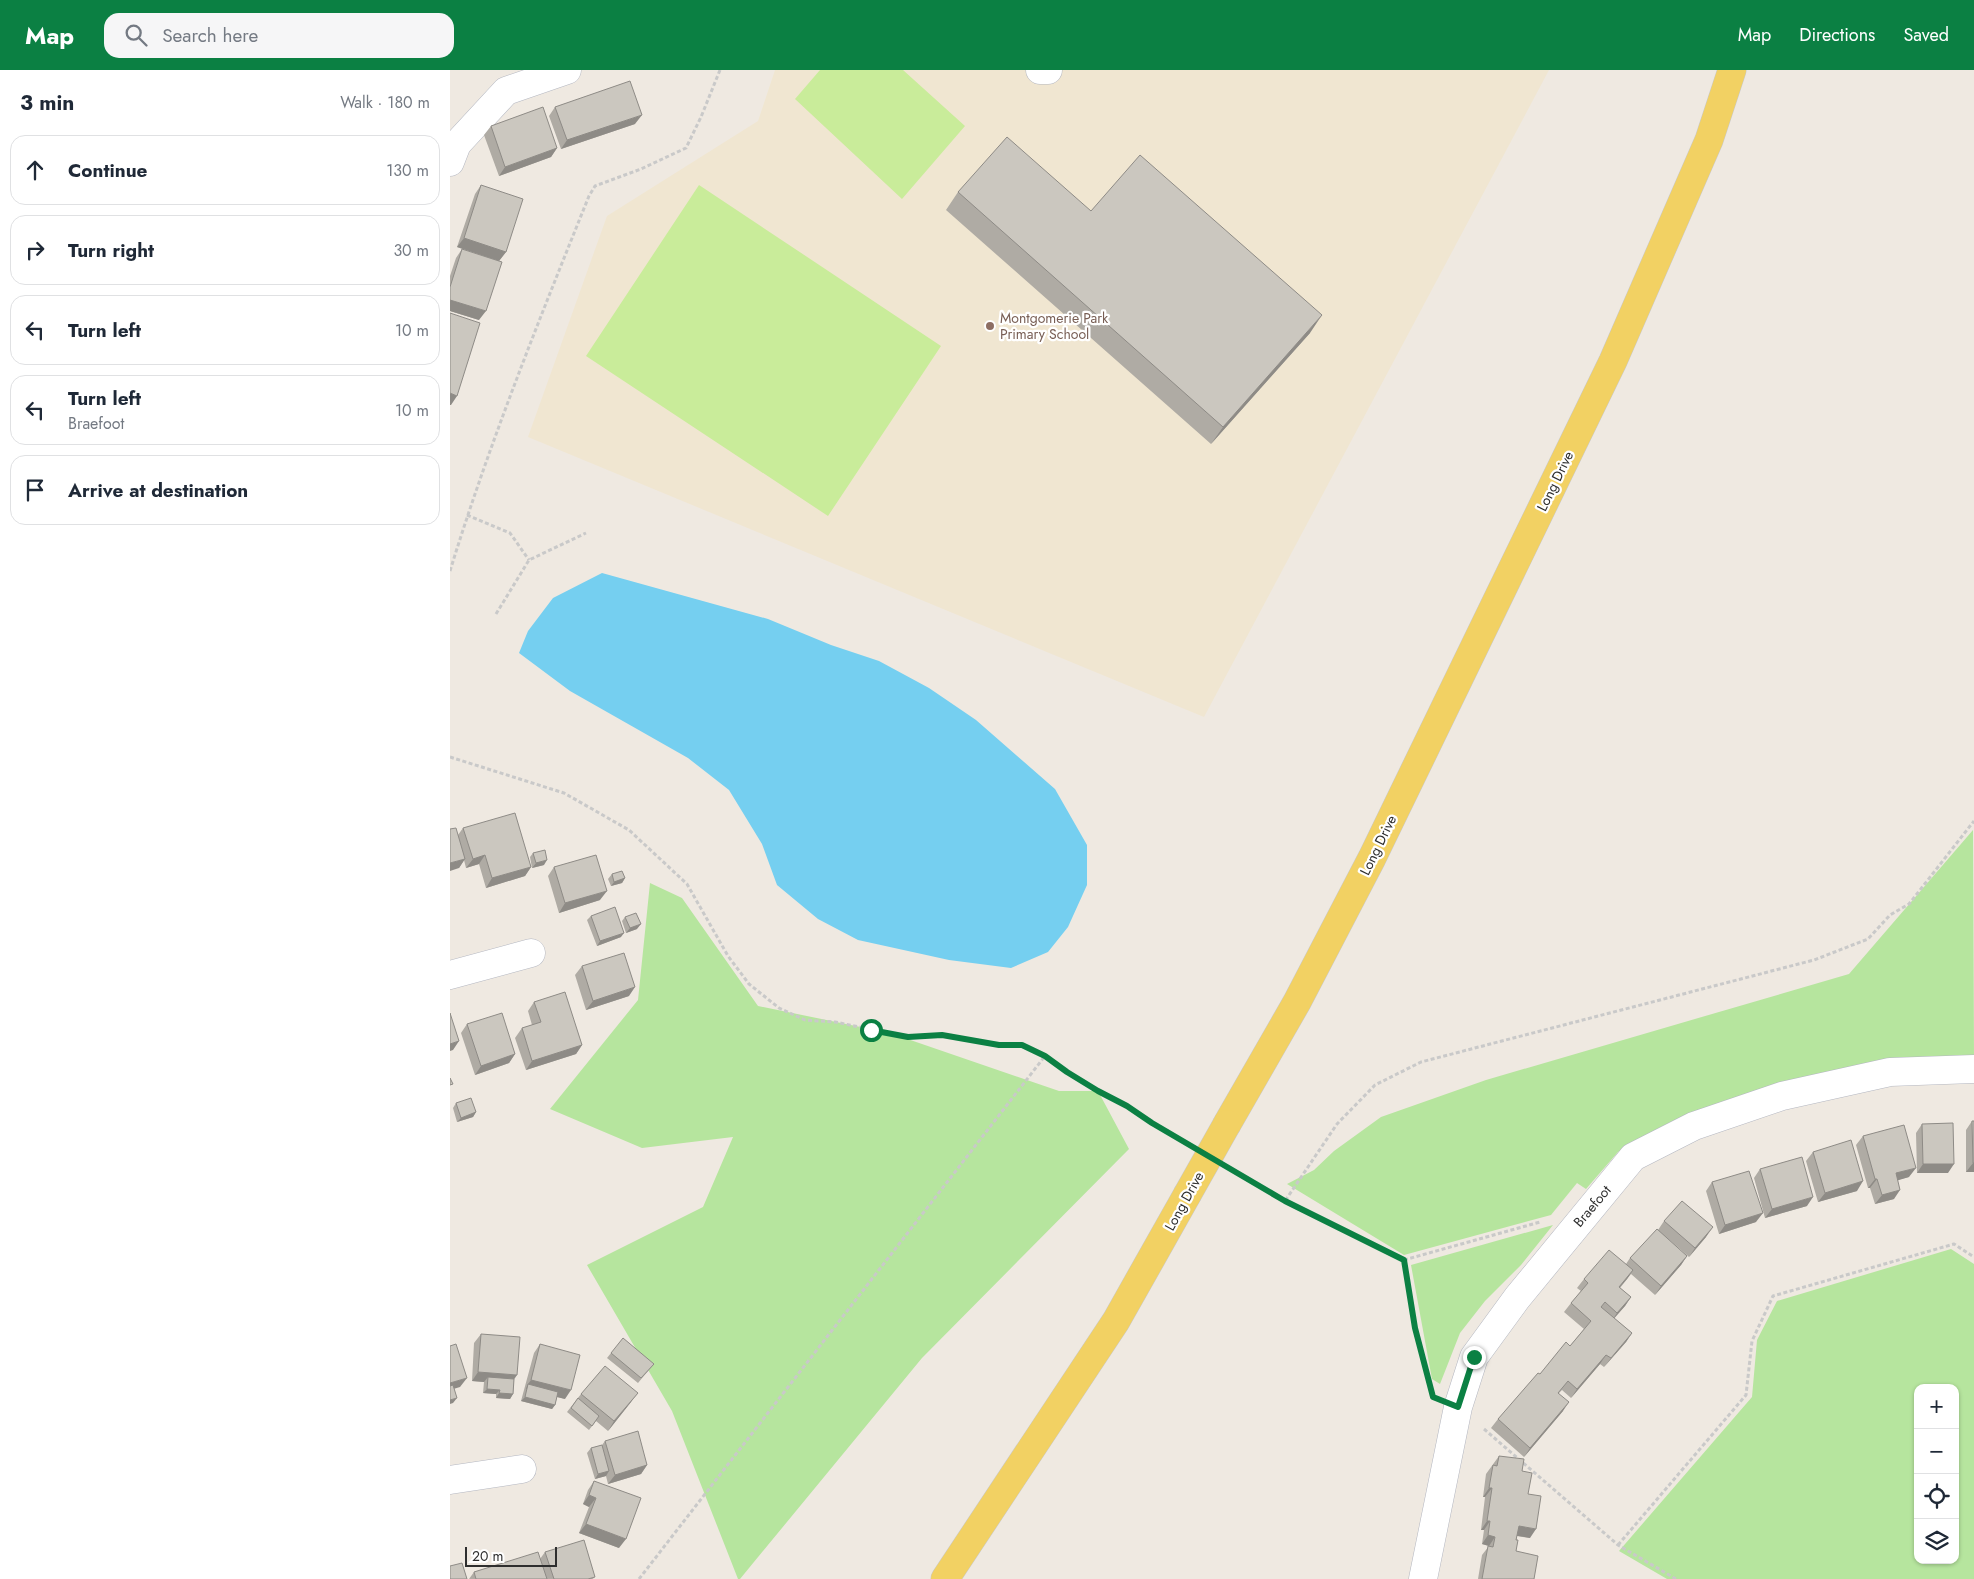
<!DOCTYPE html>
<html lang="en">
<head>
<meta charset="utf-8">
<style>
  body { margin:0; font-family:Jost,sans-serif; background:#f6f6f7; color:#1f2937 }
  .controls { position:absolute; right:15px; bottom:15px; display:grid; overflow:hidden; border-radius:10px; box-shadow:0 1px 4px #0004 }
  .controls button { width:45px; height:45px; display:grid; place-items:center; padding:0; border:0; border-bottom:1px solid #e0e1e3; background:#fff; color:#1f2937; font:25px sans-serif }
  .scale { position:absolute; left:15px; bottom:12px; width:92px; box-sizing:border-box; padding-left:5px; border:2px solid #2e2e2e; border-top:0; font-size:14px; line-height:18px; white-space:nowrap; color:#2e2e2e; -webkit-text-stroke:4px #fff; paint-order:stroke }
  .stop { position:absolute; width:15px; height:15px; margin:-11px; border:4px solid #0b8043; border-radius:50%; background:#fff }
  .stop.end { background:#0b8043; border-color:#fff; box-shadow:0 1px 5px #0008 }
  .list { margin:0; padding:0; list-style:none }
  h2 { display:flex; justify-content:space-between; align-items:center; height:65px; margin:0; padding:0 20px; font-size:21px }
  h2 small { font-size:16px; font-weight:400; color:#747a83 }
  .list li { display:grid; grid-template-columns:32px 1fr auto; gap:15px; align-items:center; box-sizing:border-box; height:70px; margin:0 10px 10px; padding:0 10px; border:1px solid #e0e1e3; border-radius:15px }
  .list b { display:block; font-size:19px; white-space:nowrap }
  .list p { margin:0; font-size:16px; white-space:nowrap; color:#747a83 }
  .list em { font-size:16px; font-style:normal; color:#747a83 }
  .icon { flex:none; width:28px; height:28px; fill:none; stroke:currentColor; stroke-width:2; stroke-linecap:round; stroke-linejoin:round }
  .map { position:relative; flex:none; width:1524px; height:1509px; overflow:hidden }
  header { display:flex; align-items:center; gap:30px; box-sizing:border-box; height:70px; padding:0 25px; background:#0b8043; color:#fff }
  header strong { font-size:24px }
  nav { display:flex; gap:28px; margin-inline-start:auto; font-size:18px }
  .search { width:350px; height:45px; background:#f6f6f7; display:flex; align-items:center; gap:12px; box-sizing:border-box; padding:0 18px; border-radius:15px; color:#747a83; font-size:19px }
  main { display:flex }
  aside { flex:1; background:#fff }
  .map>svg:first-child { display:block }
  .education { fill:#f0e6d1 }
  .green { fill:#b6e59e; fill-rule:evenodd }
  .pitch { fill:#c9ec9a }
  .water { fill:#75cff0 }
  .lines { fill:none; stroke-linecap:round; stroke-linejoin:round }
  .minor-casing { stroke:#b4b7c1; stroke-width:29 }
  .major-casing { stroke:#c9c9c9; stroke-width:29 }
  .path { stroke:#c9c9c9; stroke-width:3; stroke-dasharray:4 2.5; stroke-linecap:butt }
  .minor { stroke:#fff; stroke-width:28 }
  .major { stroke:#f2d163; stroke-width:28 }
  .major-bridge-casing { stroke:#c9c9c9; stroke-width:29; stroke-linecap:butt }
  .major-bridge { stroke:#f2d163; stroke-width:28 }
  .wall { fill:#afaba4 }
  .shaded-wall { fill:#8e8b86 }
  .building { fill:#cbc7bf; stroke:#8e8b86 }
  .route { stroke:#0b8043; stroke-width:6 }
  .education-dot { fill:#8d6e63; stroke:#fff; stroke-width:2 }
  .labels { text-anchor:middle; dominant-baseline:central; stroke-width:4.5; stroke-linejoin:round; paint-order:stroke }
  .education-label { font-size:14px; fill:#785e54; stroke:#fff; text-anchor:start }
  .street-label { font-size:14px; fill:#2e2e2e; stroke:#fff }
</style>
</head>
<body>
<header>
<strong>Map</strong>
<div class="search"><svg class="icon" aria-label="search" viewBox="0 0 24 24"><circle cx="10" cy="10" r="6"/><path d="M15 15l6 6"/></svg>Search here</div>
<nav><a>Map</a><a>Directions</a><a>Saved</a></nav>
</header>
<main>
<aside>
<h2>3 min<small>Walk · 180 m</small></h2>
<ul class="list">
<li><svg class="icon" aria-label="ahead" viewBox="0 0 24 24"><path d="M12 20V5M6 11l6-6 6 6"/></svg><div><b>Continue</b></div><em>130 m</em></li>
<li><svg class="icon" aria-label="right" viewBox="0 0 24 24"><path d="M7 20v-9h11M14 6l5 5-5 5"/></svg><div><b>Turn right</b></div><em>30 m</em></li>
<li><svg class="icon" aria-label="left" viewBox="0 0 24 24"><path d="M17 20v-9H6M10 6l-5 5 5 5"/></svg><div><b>Turn left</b></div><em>10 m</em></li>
<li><svg class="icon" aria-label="left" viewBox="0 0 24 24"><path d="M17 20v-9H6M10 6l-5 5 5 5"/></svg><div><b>Turn left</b><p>Braefoot</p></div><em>10 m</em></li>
<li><svg class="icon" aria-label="arrive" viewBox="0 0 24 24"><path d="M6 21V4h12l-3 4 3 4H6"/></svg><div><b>Arrive at destination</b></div></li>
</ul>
</aside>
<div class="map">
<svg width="1524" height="1509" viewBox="0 0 1524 1509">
  <rect width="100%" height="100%" fill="#efe9e1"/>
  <path class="education" d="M325,0H1099L754,647L78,367L157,146L308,51Z"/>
  <path class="green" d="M1523,760L1524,990L1211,1057L1168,1082L1136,1119L1127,1113L1101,1145L954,1185L837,1114L864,1100L884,1081L931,1047L1036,1010L1399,904Z
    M200,813L232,828L308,936L440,963L609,1021H648L679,1079L472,1288L290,1509H288L222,1341L137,1195L253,1137L283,1067L192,1078L100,1039L188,930Z
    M1103,1155L1071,1195L1035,1231L1010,1263L990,1314L982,1309L961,1195Z
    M1501,1179L1524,1194V1509H1217L1169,1481L1302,1327L1307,1270L1327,1231ZM1468,1318H1505V1490H1468Z"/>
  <path class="pitch" d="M370,0H453L515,56L452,129L345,29Z
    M249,115L491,276L378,446L136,286Z"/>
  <path class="water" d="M152,503L318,549L381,575L429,591L479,618L526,650L605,719L637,775V815L618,857L598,882L561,898L499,890L408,870L368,849L327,815L312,774L279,720L238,688L120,621L69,583L78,561L103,528Z"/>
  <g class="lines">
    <defs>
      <path id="minor" d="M590,0H598
        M0,92L7,74L56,21L117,0
        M0,905L81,883
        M0,1410L72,1399
        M973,1509L1008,1337L1024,1287L1067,1228L1183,1087L1244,1056L1332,1026L1440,1002L1524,999"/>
      <path id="major" d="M777,1054L847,932L922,788L1163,291L1259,70L1282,0
        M495,1509L666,1251L737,1125"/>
    </defs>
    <use href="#minor" class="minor-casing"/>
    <use href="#major" class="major-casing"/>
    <path class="path" d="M17,445L60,463L79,490
      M0,501C39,374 89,250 139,126L145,116L191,99L236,78L251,47L270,0
      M46,544L79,490L136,463
      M0,687L114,723L179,760L237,814L278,886L299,914L329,938L355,950L385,952L458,967L492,965L549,975H572L595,986L617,1002L677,1036L734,1071
      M784,1101L835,1131
      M954,1190L1090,1152
      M981,1320L965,1258L954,1190L835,1131L887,1054L925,1015L971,992L1364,890L1418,869L1440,845L1459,834L1524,751
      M1034,1359L1168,1475L1226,1509
      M1168,1475L1296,1325L1302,1271L1323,1226L1504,1174L1524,1187
      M189,1509L595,986"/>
    <use href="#minor" class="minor"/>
    <use href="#major" class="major"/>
    <defs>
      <path id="major-bridge" d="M737,1125L777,1054"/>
    </defs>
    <use href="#major-bridge" class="major-bridge-casing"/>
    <use href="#major-bridge" class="major-bridge"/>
  </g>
  <path class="wall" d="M105,37L185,54L111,79L99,46Z
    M41,56L107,78L101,87L49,106L34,65Z
    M31,115L56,182L49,191L7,177L25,124Z
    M508,122L641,141L860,263L761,374L496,140Z
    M12,179L29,250L0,241V206L6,188Z
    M13,758L81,797L75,806L36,818L29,794L16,798L14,790L9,798L8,765Z
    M83,783L94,795L82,798L80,787Z
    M104,797L150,830L109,843L98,806Z
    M162,804L175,808L172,813L161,816L158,809Z
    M141,846L171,867L147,876L137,850Z
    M175,847L187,859L176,863L172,851Z
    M132,896L179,926L136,940L125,905Z
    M84,932L132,975L126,984L76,1000L65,968L72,958L82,955L78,941Z
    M17,954L65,984L59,993L25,1005L11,963Z
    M6,1033L26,1042L23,1047L7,1052L3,1038Z
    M1522,1051L1524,1102H1516V1060Z
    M1472,1054L1498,1103H1467L1466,1063Z
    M1413,1066L1459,1107L1447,1110L1444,1129L1425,1134L1420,1118H1418L1406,1075Z
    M1363,1082L1407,1121L1368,1132L1356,1091Z
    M1310,1099L1357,1136L1315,1148L1304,1108Z
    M1262,1112L1306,1152L1269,1164L1256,1121Z
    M1214,1151L1256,1167L1239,1187L1214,1165L1237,1186L1231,1195L1205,1225L1181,1204L1170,1218L1181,1227L1175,1236L1164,1248L1182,1263L1176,1272L1154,1297L1150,1294L1121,1328L1112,1320L1109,1323L1113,1341L1074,1387L1041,1358L1048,1349L1090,1304L1120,1276L1134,1259L1114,1242L1121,1233L1131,1221L1127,1218L1134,1209L1176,1194L1180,1188L1208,1160Z
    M31,1264L64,1309L63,1324L60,1329L46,1328V1324L33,1323L34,1312L22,1311L24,1273Z
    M90,1274L115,1329L107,1327L105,1335L102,1339L71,1331L84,1283Z
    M161,1283L204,1294L188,1313L157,1288Z
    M131,1324L181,1332L158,1361L146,1351L139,1360L117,1342Z
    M155,1371L197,1395L191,1404L158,1414L156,1406L145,1409L137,1383L141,1378L152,1375Z
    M1049,1386L1072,1401L1078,1424L1080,1468L1067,1466L1066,1481L1084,1509H1028L1032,1485L1039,1476L1032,1474L1034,1460H1031L1035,1427H1033L1036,1404Z
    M144,1411L169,1478L129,1463L139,1437L133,1434L138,1420Z
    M95,1482L144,1509H19L24,1502L90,1489Z"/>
  <path class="shaded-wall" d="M192,45L185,54L111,79L117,70Z
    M107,78L101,87L49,106L55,97Z
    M14,168L56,182L49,191L7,177Z
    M0,230L36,241L29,250L0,241Z
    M872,245L860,263L761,374L773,357Z
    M0,323L7,326L1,335H0Z
    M35,785L29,794L16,798L23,789Z
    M15,789L9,798L0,801V793Z
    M97,790L94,795L82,798L86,793Z
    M81,797L75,806L36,818L42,808Z
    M175,808L172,813L161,816L164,812Z
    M157,821L150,830L109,843L115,833Z
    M191,854L187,859L176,863L180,858Z
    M174,863L171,867L147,876L150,871Z
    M185,917L179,926L136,940L143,931Z
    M9,971L3,980L0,981V974Z
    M132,975L126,984L76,1000L82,991Z
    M65,984L59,993L25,1005L31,996Z
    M26,1042L23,1047L7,1052L11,1048Z
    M1523,1093H1524V1102H1516Z
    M1473,1094H1504L1498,1103H1467Z
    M1466,1098L1459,1107L1439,1113L1446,1103Z
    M1425,1109H1427L1420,1118H1418Z
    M1413,1111L1407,1121L1368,1132L1375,1123Z
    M1450,1120L1444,1129L1425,1134L1432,1125Z
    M1363,1127L1357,1136L1315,1148L1322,1139Z
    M1313,1143L1306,1152L1269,1164L1275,1155Z
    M1263,1157L1256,1167L1239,1187L1245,1178Z
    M1237,1186L1231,1195L1205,1225L1211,1216Z
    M1183,1200L1177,1209L1162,1226L1169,1217Z
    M1181,1227L1175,1236L1161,1252L1167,1243Z
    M1182,1263L1176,1272L1154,1297L1161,1288Z
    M1156,1285L1150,1294L1121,1328L1127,1319Z
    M28,1302L67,1305L61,1314L38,1307L34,1312L22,1311Z
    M17,1308L10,1317L0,1320V1313Z
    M81,1310L121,1320L115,1329L76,1319L78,1314Z
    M37,1319L50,1320L46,1324L33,1323Z
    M49,1323L63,1324L60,1329L46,1328Z
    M188,1323L181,1332L158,1361L164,1351Z
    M75,1327L105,1335L102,1339L71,1331Z
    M7,1328L3,1333L0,1334V1330Z
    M1119,1332L1113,1341L1074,1387L1080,1378Z
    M197,1395L191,1404L158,1414L165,1405Z
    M159,1401L156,1406L145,1409L148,1404Z
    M1039,1418H1042L1035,1427H1033Z
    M139,1425L146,1428L139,1437L133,1434Z
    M1037,1451H1040L1034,1460H1031Z
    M136,1454L176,1469L169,1478L129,1463Z
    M1069,1456L1086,1459L1080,1468L1062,1465Z
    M1038,1465L1045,1467L1039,1476L1032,1474Z"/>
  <path class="building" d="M180,11L192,45L117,70L105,37Z
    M93,37L107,78L55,97L41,56Z
    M557,67L641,141L690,85L872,245L773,357L508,122Z
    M31,115L73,129L56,182L14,168Z
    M12,179L52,192L36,241L0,230V217Z
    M0,243L30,253L7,326L0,323Z
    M65,743L81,797L42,808L35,785L23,789L13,758Z
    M6,758L15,789L0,793V759Z
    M95,780L97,790L86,793L83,783Z
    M146,785L157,821L115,833L104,797Z
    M172,801L175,808L164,812L162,804Z
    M165,837L174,863L150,871L141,846Z
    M186,843L191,854L180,858L175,847Z
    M174,883L185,917L143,931L132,896Z
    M115,922L132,975L82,991L72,958L91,952L84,932Z
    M0,943L9,971L0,974Z
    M52,943L65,984L31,996L17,954Z
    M0,1008L3,1014L0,1015Z
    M21,1028L26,1042L11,1048L6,1033Z
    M1522,1051H1524V1093H1523Z
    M1503,1053L1504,1094H1473L1472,1054Z
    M1454,1055L1466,1098L1446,1103L1450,1120L1432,1125L1427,1109H1425L1413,1066Z
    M1401,1070L1413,1111L1375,1123L1363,1082Z
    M1352,1087L1363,1127L1322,1139L1310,1099Z
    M1299,1101L1313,1143L1275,1155L1262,1112Z
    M1232,1131L1263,1157L1245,1178L1214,1151Z
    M1207,1159L1237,1186L1211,1216L1180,1188Z
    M1159,1180L1183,1200L1169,1217L1181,1227L1167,1243L1155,1232L1151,1237L1182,1263L1161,1288L1156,1285L1127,1319L1118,1311L1108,1323L1119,1332L1080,1378L1048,1349L1088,1303L1090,1304L1116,1272L1120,1276L1141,1251L1121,1233L1138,1213L1134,1209Z
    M31,1264L70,1267L67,1305L28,1302Z
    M173,1268L204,1294L191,1308L161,1283Z
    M6,1274L17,1308L0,1313V1276Z
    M90,1274L130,1285L121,1320L81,1310Z
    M155,1296L188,1323L164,1351L131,1324Z
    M38,1307L64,1309L63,1324L49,1323L50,1320L37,1319Z
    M78,1314L108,1322L105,1335L75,1327Z
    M3,1315L7,1328L0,1330V1316Z
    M128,1328L149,1346L142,1356L121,1338Z
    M188,1361L197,1395L165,1405L155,1371Z
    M152,1375L159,1401L148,1404L141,1378Z
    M1049,1386L1074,1389L1072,1401L1082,1403L1078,1424L1091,1426L1086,1459L1069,1456L1066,1470H1068L1066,1481L1088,1486L1084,1509H1032L1038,1476L1043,1477L1045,1467L1038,1465L1040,1451H1037L1042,1418H1039L1043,1395L1047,1396Z
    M144,1411L191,1428L176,1469L136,1454L146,1428L139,1425Z
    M134,1470L145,1507L138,1509H104L95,1482Z
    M88,1482L97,1509H26L24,1502Z
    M12,1493L17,1509H0V1496Z"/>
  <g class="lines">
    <path class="route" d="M421,960L458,967L492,965L549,975H572L595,986L617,1002L648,1021L677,1036L702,1053L835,1131L954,1190L965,1258L983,1327L1008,1337L1024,1287"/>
  </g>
  <circle class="education-dot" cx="540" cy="256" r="5"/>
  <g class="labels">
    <g class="education-label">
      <text x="550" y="248">Montgomerie Park<tspan x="550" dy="16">Primary School</tspan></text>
    </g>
    <g class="street-label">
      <text transform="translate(1105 411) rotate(-64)">Long Drive</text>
      <text transform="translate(928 775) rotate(-64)">Long Drive</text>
      <text transform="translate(734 1131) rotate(-61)">Long Drive</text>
      <text transform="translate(1142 1136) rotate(-50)">Braefoot</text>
    </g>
  </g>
</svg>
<div class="controls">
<button>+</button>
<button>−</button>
<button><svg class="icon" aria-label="locate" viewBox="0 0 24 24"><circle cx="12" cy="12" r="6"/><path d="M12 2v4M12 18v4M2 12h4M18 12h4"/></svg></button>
<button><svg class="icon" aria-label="layers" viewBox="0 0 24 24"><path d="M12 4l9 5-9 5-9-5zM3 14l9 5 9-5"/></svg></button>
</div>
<div class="scale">20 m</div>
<div class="stop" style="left:421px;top:960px"></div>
<div class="stop end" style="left:1024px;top:1287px"></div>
</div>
</main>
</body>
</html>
